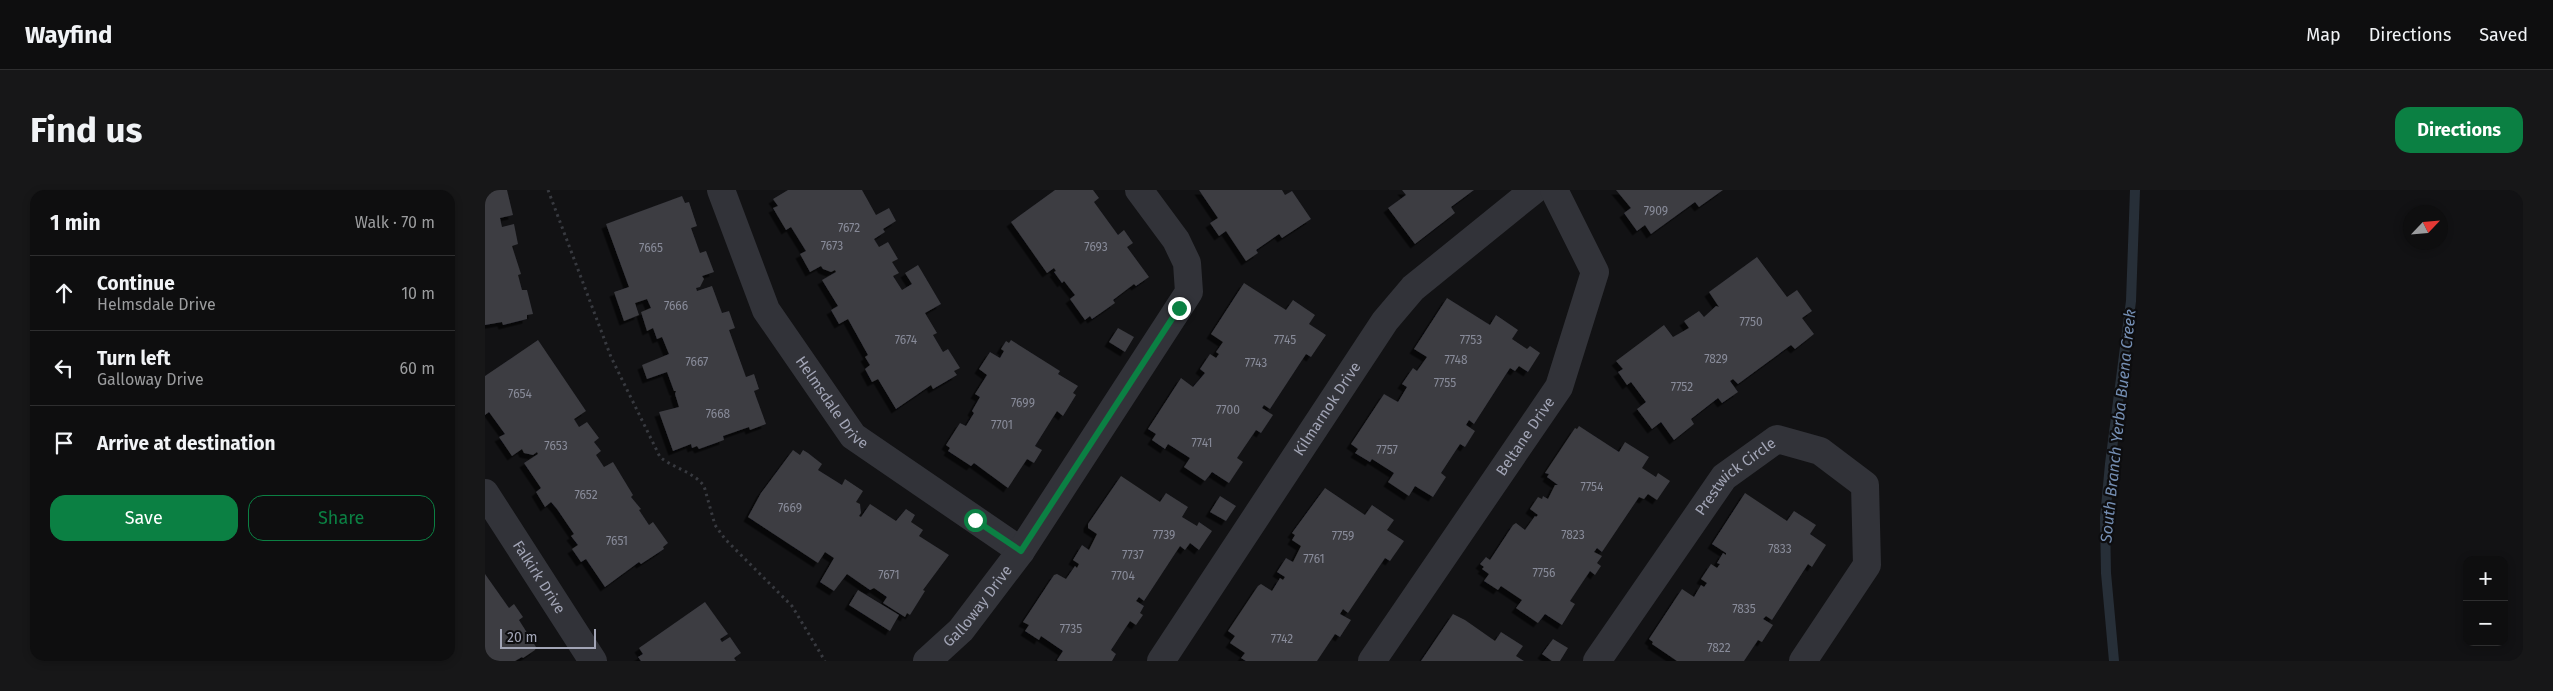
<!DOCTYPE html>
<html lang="en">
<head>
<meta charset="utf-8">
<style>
  body { margin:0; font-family:"Fira Sans",sans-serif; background:#171718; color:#f1f3f6 }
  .controls { position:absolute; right:15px; bottom:15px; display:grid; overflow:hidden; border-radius:10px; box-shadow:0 2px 8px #0003 }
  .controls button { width:45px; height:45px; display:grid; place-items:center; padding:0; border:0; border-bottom:1px solid #2e2e2f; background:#0e0e0f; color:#f1f3f6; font:25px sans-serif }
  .compass { position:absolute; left:1918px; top:15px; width:45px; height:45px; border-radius:50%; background:#0e0e0f; box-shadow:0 2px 8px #0003; rotate:64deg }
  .scale { position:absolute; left:15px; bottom:12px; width:96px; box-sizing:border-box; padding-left:5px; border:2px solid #a2a5b6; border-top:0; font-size:14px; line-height:18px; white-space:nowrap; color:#a2a5b6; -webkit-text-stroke:4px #0d0d0f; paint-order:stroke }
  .stop { position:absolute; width:15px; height:15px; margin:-11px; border:4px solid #0b8043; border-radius:50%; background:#fff }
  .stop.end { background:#0b8043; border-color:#fff; box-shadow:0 1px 5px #0008 }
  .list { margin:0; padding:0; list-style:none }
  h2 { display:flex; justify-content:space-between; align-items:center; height:65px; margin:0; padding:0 20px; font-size:21px }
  h2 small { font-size:16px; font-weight:400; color:#9b9c9e }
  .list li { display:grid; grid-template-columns:32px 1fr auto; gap:15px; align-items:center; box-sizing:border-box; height:75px; padding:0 20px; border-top:1px solid #2e2e2f }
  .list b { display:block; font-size:19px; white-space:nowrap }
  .list p { margin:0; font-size:16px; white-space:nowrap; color:#9b9c9e }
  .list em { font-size:16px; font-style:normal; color:#9b9c9e }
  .actions { display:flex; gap:10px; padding:15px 20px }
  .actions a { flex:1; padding:11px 0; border:1px solid #0b8043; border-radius:15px; text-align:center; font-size:18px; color:#0b8043 }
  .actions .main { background:#0b8043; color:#fff }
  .icon { flex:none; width:28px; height:28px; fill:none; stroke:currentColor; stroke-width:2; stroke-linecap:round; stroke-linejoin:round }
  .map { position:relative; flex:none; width:2038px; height:471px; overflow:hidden; border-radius:15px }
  header { display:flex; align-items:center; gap:30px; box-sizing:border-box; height:70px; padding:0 25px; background:#0e0e0f; border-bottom:1px solid #2e2e2f }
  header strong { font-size:24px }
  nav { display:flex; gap:28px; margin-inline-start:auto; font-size:18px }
  .intro { display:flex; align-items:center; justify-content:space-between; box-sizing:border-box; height:120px; padding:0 30px }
  h1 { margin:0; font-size:35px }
  .button { padding:12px 22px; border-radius:15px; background:#0b8043; color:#fff; font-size:18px; font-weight:700 }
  main { display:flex; gap:30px; padding:0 30px }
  aside { flex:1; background:#0e0e0f; border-radius:15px; box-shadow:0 2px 8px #0003 }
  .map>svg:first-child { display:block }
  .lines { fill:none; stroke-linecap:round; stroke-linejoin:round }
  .stream { stroke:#272f38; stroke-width:10 }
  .building { fill:#3c3c42; filter:url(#shadow) }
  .path { stroke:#383a40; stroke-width:3; stroke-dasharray:2.5 4; stroke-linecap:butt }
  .minor { stroke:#323339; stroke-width:28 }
  .route { stroke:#0b8043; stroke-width:6 }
  .labels { text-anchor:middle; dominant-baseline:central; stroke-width:4.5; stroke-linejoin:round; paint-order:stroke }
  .number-label { font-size:12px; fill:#888b99 }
  .street-label { font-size:15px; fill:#a2a5b6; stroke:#0d0d0f }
  .water-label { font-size:16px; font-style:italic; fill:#758fb4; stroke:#0d0d0f }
</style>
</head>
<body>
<header>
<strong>Wayfind</strong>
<nav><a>Map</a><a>Directions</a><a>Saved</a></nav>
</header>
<div class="intro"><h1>Find us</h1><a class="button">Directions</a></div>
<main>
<aside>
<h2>1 min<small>Walk · 70 m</small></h2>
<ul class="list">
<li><svg class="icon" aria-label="ahead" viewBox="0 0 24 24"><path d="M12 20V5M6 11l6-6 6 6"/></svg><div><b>Continue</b><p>Helmsdale Drive</p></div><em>10 m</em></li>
<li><svg class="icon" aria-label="left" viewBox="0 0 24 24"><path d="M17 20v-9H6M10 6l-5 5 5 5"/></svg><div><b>Turn left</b><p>Galloway Drive</p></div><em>60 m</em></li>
<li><svg class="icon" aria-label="arrive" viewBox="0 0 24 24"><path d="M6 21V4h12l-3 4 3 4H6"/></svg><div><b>Arrive at destination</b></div></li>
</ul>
<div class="actions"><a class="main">Save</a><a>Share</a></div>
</aside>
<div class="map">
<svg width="2038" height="471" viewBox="0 0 2038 471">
  <defs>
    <filter id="shadow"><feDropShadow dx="-4.5" dy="4.5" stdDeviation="0" flood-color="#0009"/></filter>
  </defs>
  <rect width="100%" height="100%" fill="#121214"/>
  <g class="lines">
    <path class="stream" d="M1629,471L1621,383L1620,328L1625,274L1646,111L1650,0"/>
  </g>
  <path class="building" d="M0,0H22L28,25L15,28L17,37L29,34L33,54L27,56L36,84L33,85L37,100H42L48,124L42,125V129L18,135L17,132L0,135Z
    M303,0H377L391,25L404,18L411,31L398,39L400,42L389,49L394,57L403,52L413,69L407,72L414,83L408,86L417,100L427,94L420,83L433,75L456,114L440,123L452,143L448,145L458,162L463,159L475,178L469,181L472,185L448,199L446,195L411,219L393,189L387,192L380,179L385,175L380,167L383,165L363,129L354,134L346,120L353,116L337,90L351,82L350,80L346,82L338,79L336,76L325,82L315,64L321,61L306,37L301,40L288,18L293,16L288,9Z
    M570,0H608L614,8L609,12L633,45L639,40L648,53L642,57L664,87L651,96L649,94L628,110L630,113L607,129L605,126L600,130L585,109L590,105L579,91L577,93L569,82L571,81L569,78L562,83L526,32Z
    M714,0H797L800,5L807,1L826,29L797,48L794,44L771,60L773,63L761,71L741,41L734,46L725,33L733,28Z
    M917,0H989L966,17L970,23L930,54L903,18L921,5Z
    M1131,0H1238L1214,17L1210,12L1166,44L1160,35L1152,41L1139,23L1146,18Z
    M197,6L200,13L204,12L212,36L206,38L215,63L221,61L229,82L217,86L219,89L215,97L211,98L212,101L227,96L237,123L244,121L250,138L244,140L261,187L269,184L274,199L269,201L281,234L265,240L264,237L238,246L239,250L214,259L212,256L207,258L206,254L188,261L174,222L194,217L190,204L191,201H189L182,182L162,189L157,175L184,164L177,147L172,149L168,138L162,141L156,122L166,118L162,109L150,113L154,125L139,131L129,102L144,97L121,34Z
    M1272,67L1302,107L1312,100L1327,121L1317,128L1329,144L1310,159L1306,155L1253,194L1248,189L1245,191L1253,202L1237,213L1233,208L1206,229L1209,234L1189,250L1176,232L1167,239L1152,219L1161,212L1146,192L1142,195L1133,182L1138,179L1131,171L1179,135L1188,147L1204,138L1199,131L1214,121L1219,127L1231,116L1234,117L1224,102Z
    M759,93L801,120L808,110L830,125L824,134L841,145L826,167L821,164L785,219L779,215L777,218L788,225L776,243L771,240L752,268L758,272L744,293L727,282L720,291L699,277L705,268L683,254L680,259L667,250L671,244L663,239L696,188L708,197L720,183L715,179L725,164L731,168L734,164L731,162L738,152L726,144Z
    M962,108L1005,135L1011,125L1033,140L1027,149L1042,159L1045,156L1055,163L1043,182L1034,176L1030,181L1025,178L989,234L984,230L981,235L990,241L980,257L975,254L956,283L961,287L948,307L930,296L924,306L903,292L909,283L887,269L885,272L870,263L873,259L866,254L899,204L913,212L922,197L917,194L928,178L932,181L942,167L929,159Z
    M633,138L649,147L640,162L624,152Z
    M53,150L101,221L89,229L94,237L102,232L114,248L109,252L116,261L111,265L119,277L128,272L148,305L146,307L156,319L154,320L164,335L168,332L183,353L178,357L179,359L156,374L154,372L120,397L101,369L96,372L87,359L93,355L86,346L89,344L72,319L66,312L60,317L51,302L56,298L39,273L53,264L52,262L48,265L39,263L37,259L27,266L14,247L20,244L4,222L0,225V186Z
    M526,150L575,181L573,184L593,196L588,203L591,205L578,226L572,221L550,256L557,260L549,273L542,269L523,298L489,273L486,276L463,261L465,258L461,255L475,233L481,236L489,223L487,221L495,207L490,204L502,185L494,179L505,162L515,168L519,161L516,159L521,151L524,153Z
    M1094,236L1134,262L1140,252L1164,267L1157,278L1171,287L1173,283L1185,291L1172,310L1163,304L1159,309L1154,307L1117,362L1112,358L1109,362L1117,366L1112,373L1116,376L1110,385L1105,381L1085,411L1090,414L1077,435L1060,424L1053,433L1031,418L1037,410L1016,396L1013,400L999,391L1004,384L997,379L999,377L995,374L1001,367L1005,370L1028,335L1031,333L1040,340L1050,326L1051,327L1053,325L1045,319L1053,307L1057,309L1058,306L1063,309L1070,295H1073L1062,287L1064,284L1060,283L1090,238L1092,239Z
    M308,260L315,265L318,260L323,263L337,274L333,280L357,295L360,289L378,301L371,312L375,314L376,323L374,326L376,327L385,314L411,331L421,319L430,325L426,332L438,340L434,346L464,365L438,400L440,401L425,425L422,423L420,427L398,413L402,407L389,398L385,400L362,384L349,401L335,392L349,368L340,362L333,373L263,327L276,303Z
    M636,286L675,312L681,303L703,317L697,327L712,336L714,332L727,341L714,360L705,353L700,360L695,356L659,411L654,407L651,411L659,416L655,423L658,425L651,435L645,431L626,460L631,464L627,471H573L572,470L578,461L556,446L554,450L540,441L544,435L538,432L569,385L572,384L581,389L590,376L592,378L594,374L588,370L597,355L604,360L612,344L603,338V334Z
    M840,298L880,325L887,315L909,330L902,340L919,351L905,371L900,368L863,423L858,419L855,424L866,430L855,447L850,444L832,471H761L756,468L760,463L745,453L750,446L743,441L773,396L776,394L787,401L795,388L798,390L800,387L792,382L801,368L808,372L816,356L807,350L810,345L807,343Z
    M1260,303L1302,331L1309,321L1331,335L1325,344L1341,355L1327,377L1323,374L1287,430L1281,426L1278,429L1288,435L1277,452L1273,450L1259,471H1192L1167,454L1168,452L1164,449L1197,399L1209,407L1216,395L1219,397L1222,393L1216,389L1226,374L1232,378L1235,374L1232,373L1238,363L1241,365V363L1227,354Z
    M735,306L751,316L741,331L725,322Z
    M0,384L24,418L29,414L38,427L34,430L51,457L50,460L38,468L37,467L30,471H0Z
    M373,400L414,425L405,441L364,415Z
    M220,412L243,444L235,449L237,452L245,447L256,463L249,468L251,471H156L153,467L158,464L154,458Z
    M968,424L980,430L1010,451L1016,442L1038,456L1031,466L1039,471H936Z
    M1068,449L1083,458L1075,471H1067L1057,464Z"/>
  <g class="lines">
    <path class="path" d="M63,0L126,167L175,267C188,278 209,282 219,296L230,335L240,349L307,416L340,471"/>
    <g class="minor">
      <path id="s1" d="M236,0L281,120L368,246L536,361"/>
      <path id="s2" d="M0,303L108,471"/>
      <path id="s3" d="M442,471L476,440L536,361L704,102L702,73L691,50L654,0"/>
      <path id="s4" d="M676,471L900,131L928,98L1049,0"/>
      <path id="s5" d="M887,471L1074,197L1110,82L1069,0"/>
      <path id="s6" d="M1112,471L1239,287L1292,249L1335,261L1380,295L1382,375L1318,471"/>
    </g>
  </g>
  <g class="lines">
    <path class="route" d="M490,330L536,361L694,118"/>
  </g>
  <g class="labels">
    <g class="number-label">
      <text x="1171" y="21">7909</text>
      <text x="364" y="38">7672</text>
      <text x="347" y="56">7673</text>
      <text x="611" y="57">7693</text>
      <text x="166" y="58">7665</text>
      <text x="191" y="116">7666</text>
      <text x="1266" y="132">7750</text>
      <text x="421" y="150">7674</text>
      <text x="800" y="150">7745</text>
      <text x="986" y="150">7753</text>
      <text x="1231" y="169">7829</text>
      <text x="971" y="170">7748</text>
      <text x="212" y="172">7667</text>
      <text x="771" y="173">7743</text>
      <text x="960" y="193">7755</text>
      <text x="1197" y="197">7752</text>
      <text x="35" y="204">7654</text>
      <text x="538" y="213">7699</text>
      <text x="743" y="220">7700</text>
      <text x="233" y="224">7668</text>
      <text x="517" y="235">7701</text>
      <text x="717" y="253">7741</text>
      <text x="71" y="256">7653</text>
      <text x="902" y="260">7757</text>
      <text x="1107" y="297">7754</text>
      <text x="101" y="305">7652</text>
      <text x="305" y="318">7669</text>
      <text x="679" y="345">7739</text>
      <text x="1088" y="345">7823</text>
      <text x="858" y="346">7759</text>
      <text x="132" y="351">7651</text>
      <text x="1295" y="359">7833</text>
      <text x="648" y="365">7737</text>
      <text x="829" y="369">7761</text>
      <text x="1059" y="383">7756</text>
      <text x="404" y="385">7671</text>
      <text x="638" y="386">7704</text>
      <text x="1259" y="419">7835</text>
      <text x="586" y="439">7735</text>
      <text x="797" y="449">7742</text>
      <text x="1234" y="458">7822</text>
    </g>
    <g class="street-label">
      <text stroke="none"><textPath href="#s1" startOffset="242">Helmsdale Drive</textPath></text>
      <text stroke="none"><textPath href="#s4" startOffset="302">Kilmarnok Drive</textPath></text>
      <text stroke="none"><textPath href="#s5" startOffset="272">Beltane Drive</textPath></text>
      <text stroke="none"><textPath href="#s6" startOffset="232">Prestwick Circle</textPath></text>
      <text stroke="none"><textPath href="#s2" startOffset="100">Falkirk Drive</textPath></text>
      <text stroke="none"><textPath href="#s3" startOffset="75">Galloway Drive</textPath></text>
    </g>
    <g class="water-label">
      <text transform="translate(1633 236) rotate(-84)">South Branch Yerba Buena Creek</text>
    </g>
  </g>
</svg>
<div class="controls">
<button>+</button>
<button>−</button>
</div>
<svg class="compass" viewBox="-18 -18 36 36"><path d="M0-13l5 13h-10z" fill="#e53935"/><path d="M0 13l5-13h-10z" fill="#9b9c9e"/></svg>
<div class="scale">20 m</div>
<div class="stop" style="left:490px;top:330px"></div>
<div class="stop end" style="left:694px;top:118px"></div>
</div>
</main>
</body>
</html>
